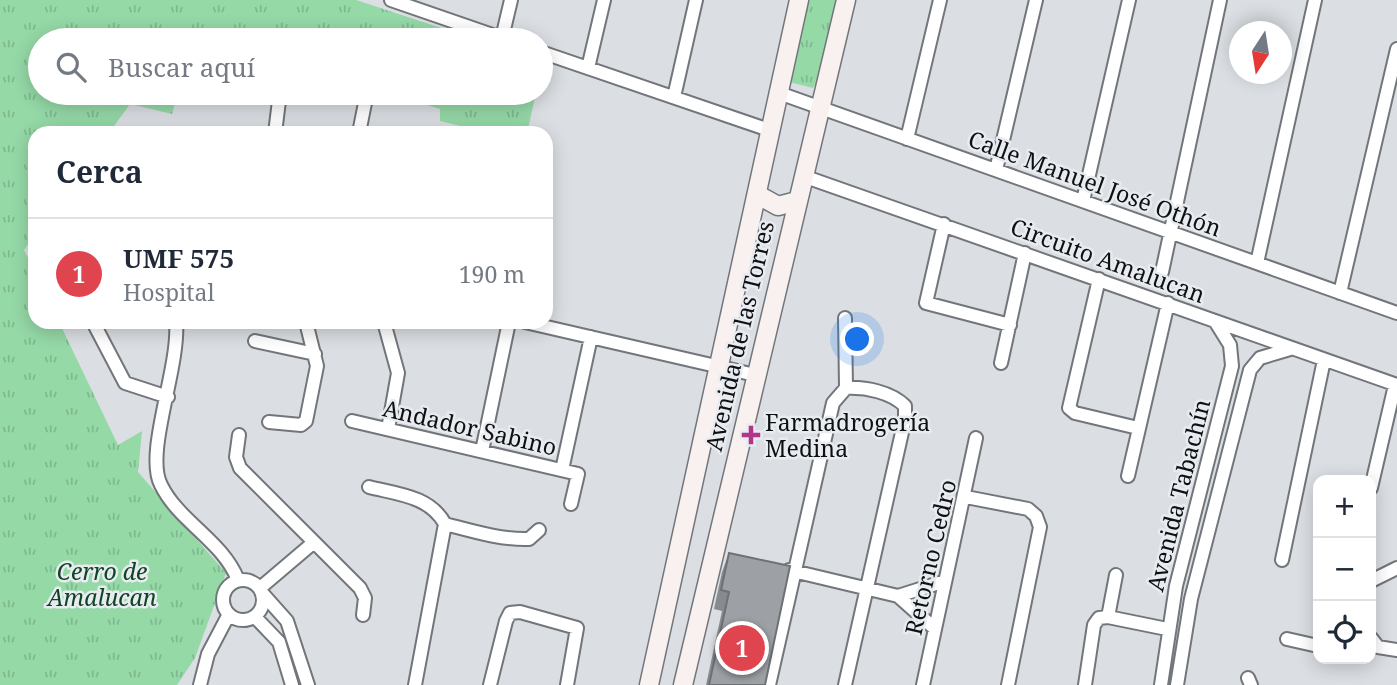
<!DOCTYPE html>
<html lang="es">
<head>
<meta charset="utf-8">
<style>
  body { margin:0; font-family:"Noto Serif",serif; background:#f2f2f3; color:#1f2937 }
  .controls { position:absolute; right:21px; bottom:21px; display:grid; overflow:hidden; border-radius:14px; box-shadow:0 4px 18px #0003 }
  .controls button { width:63px; height:63px; display:grid; place-items:center; padding:0; border:0; border-bottom:2px solid #e0e1e3; background:#fff; color:#1f2937; font:35px sans-serif }
  .compass { position:absolute; left:1229px; top:21px; width:63px; height:63px; border-radius:50%; background:#fff; box-shadow:0 4px 18px #0003; rotate:192deg }
  .you { position:absolute; left:858px; top:340px; width:24px; height:24px; margin:-18px; border:5px solid #fff; border-radius:50%; background:#1a73e8; box-shadow:0 0 0 10px #1a73e833 }
  .badge { display:grid; place-items:center; width:46px; height:46px; border-radius:50%; background:#b03689; color:#fff; font-size:23px; font-weight:700 }
  .pin { position:absolute; translate:-50% -50%; border:4px solid #fff; box-shadow:0 2px 7px #0006 }
  .list { margin:0; padding:0; list-style:none }
  h2 { display:flex; justify-content:space-between; align-items:center; height:91px; margin:0; padding:0 28px; font-size:30px }
  h2 small { font-size:23px; font-weight:400; color:#747a83 }
  .list li { display:grid; grid-template-columns:46px 1fr auto; gap:21px; align-items:center; box-sizing:border-box; height:112px; padding:0 28px; border-top:2px solid #e0e1e3 }
  .list b { display:block; font-size:26px; white-space:nowrap }
  .list p { margin:0; font-size:23px; white-space:nowrap; color:#747a83 }
  .list em { font-size:23px; font-style:normal; color:#747a83 }
  .icon { flex:none; width:38px; height:38px; fill:none; stroke:currentColor; stroke-width:2; stroke-linecap:round; stroke-linejoin:round }
  .map { position:relative; flex:none; width:1397px; height:685px; overflow:hidden }
  .search { position:absolute; background:#fff; box-shadow:0 4px 18px #0003; left:28px; top:28px; width:525px; height:77px; display:flex; align-items:center; gap:18px; box-sizing:border-box; padding:0 24px; border-radius:38px; color:#747a83; font-size:26px }
  .panel { position:absolute; background:#fff; box-shadow:0 4px 18px #0003; left:28px; top:126px; width:525px; height:203px; border-radius:21px }
  .map>svg:first-child { display:block }
  .park { fill:url(#park-tufts) }
  .lines { fill:none; stroke-linecap:round; stroke-linejoin:round }
  .street-casing { stroke:#72767a; stroke-width:16 }
  .secondary-casing { stroke:#72767a; stroke-width:21 }
  .street { stroke:#fff; stroke-width:12 }
  .secondary { stroke:#f9f1ef; stroke-width:18 }
  .wall { fill:#878a8e }
  .building { fill:#9da1a5; stroke:#6e7174; stroke-width:2 }
  .poi-dot { fill:#b03689; stroke:#e8ecf1; stroke-width:2.5 }
  .labels { text-anchor:middle; dominant-baseline:central; stroke-width:5; stroke-linejoin:round; paint-order:stroke }
  .street-label { font-size:23px; fill:#0f1011; stroke:#e8ecf1 }
  .poi-label { font-size:23px; fill:#0f1011; stroke:#e8ecf1; text-anchor:start }
  .park-label { font-size:23px; font-style:italic; fill:#0e4523; stroke:#e8ecf1 }
</style>
</head>
<body>
<div class="map">
<svg width="1397" height="685" viewBox="0 0 1397 685">
  <defs>
    <pattern id="park-tufts" width="24" height="20" patternUnits="userSpaceOnUse" patternTransform="scale(1.75)"><rect width="24" height="20" fill="#95d9a7"/><path d="M3 7l-1-3M5 7V3M7 7l1-3M15 17l-1-3M17 17v-4M19 17l1-3" fill="none" stroke="#7fb98f"/></pattern>
  </defs>
  <rect width="100%" height="100%" fill="#dbdfe4"/>
  <path class="park" d="M0,0H356L478,40H40V93H178L172,114L130,104L109,133H35V235L24,250L35,272V322H59L118,445L142,431L138,472L226,573L195,658L177,685H0Z
    M805,0H840L826,63L813,88L789,82Z
    M389,93H536L527,133H490L440,121V109Z"/>
  <g class="lines">
    <defs>
      <path id="street" d="M391,0L507,40
        M502,38L511,0
        M541,52L772,131
        M588,68L604,0
        M779,93L1397,313
        M674,97L696,0
        M275,133L279,101
        M359,133L365,103
        M907,139L940,0
        M996,170L1036,0
        M803,176L1397,385
        M1083,201L1129,0
        M944,224L926,303L1010,325
        M1257,263L1315,0
        M1162,272L1220,0
        M1099,279L1069,408L1075,413L1138,428
        M1340,293L1397,49
        M845,318L846,388
        M93,322L125,383L168,397
        M176,322C180,367 144,453 161,485C179,522 222,540 238,580
        M384,322L398,373L388,429
        M525,322L755,375
        M255,341L315,354
        M1001,363L1025,253
        M352,421L578,474L571,504
        M269,422L301,425L306,421L317,366L306,322
        M239,435L236,457L240,468L360,588L365,598L363,615
        M482,451L509,322
        M562,470L591,337
        M1128,476L1168,303
        M369,487C397,494 430,496 445,524C472,531 501,540 529,539L539,530
        M1371,488L1395,385
        M966,497L1028,509L1036,516L1040,527L1008,685
        M1282,560L1324,360
        M789,570L898,596L934,628
        M223 600a20 20 0 1 1 40 0a20 20 0 1 1-40 0Z
        M1371,581L1397,568
        M260,588L313,543
        M263,594L287,621L308,685
        M898,596L945,581
        M255,617L279,642L292,685
        M1108,617L1167,629
        M1371,638L1378,647L1397,650
        M1287,639L1318,646
        M1248,678L1251,685
        M200,685L208,654L229,614
        M415,685L445,524
        M490,685L506,621L510,613L520,612L577,628L567,685
        M769,685L833,403L846,388C866,387 891,392 905,406V419L845,685
        M923,685L976,438
        M1085,685L1094,625L1099,618L1108,617L1116,575
        M1161,685L1176,586L1232,366L1230,345L1215,321
        M1177,685L1191,599L1250,370L1260,358L1290,349"/>
      <path id="secondary" d="M758,195L778,206L797,201
        M649,685L799,0
        M683,685L846,0"/>
    </defs>
    <use href="#street" class="street-casing"/>
    <use href="#secondary" class="secondary-casing"/>
    <use href="#street" class="street"/>
    <use href="#secondary" class="secondary"/>
  </g>
  <path class="wall" d="M729,553L765,685H706L722,611L714,609L722,572Z"/>
  <path class="building" d="M729,553L790,566L765,685H709L729,592L721,590Z"/>
  <path class="poi-dot" d="M747.5 424.5h7v7h7v7h-7v7h-7v-7h-7v-7h7z"/>
  <g class="labels">
    <g class="street-label">
      <text transform="translate(1095 183) rotate(20)">Calle Manuel José Othón</text>
      <text transform="translate(1108 260) rotate(20)">Circuito Amalucan</text>
      <text transform="translate(739 336) rotate(-77)">Avenida de las Torres</text>
      <text transform="translate(470 427) rotate(13)">Andador Sabino</text>
      <text transform="translate(1178 495) rotate(-76)">Avenida Tabachín</text>
      <text transform="translate(930 557) rotate(-77)">Retorno Cedro</text>
    </g>
    <g class="poi-label">
      <text x="765" y="422">Farmadrogería<tspan x="765" dy="26">Medina</tspan></text>
    </g>
    <g class="park-label">
      <text x="102" y="571">Cerro de<tspan x="102" dy="26">Amalucan</tspan></text>
    </g>
  </g>
</svg>
<div class="controls">
<button>+</button>
<button>−</button>
<button><svg class="icon" aria-label="locate" viewBox="0 0 24 24"><circle cx="12" cy="12" r="6"/><path d="M12 2v4M12 18v4M2 12h4M18 12h4"/></svg></button>
</div>
<svg class="compass" viewBox="-18 -18 36 36"><path d="M0-13l5 13h-10z" fill="#e53935"/><path d="M0 13l5-13h-10z" fill="#747a83"/></svg>
<div class="you"></div>
<div class="pin badge" style="left:742px;top:648px;background:#e0444e">1</div>
<div class="search"><svg class="icon" aria-label="search" viewBox="0 0 24 24"><circle cx="10" cy="10" r="6"/><path d="M15 15l6 6"/></svg>Buscar aquí</div>
<section class="panel">
<h2>Cerca<small></small></h2>
<ul class="list">
<li><span class="badge" style="background:#e0444e">1</span><div><b>UMF 575</b><p>Hospital</p></div><em>190 m</em></li>
</ul>
</section>
</div>
</body>
</html>
